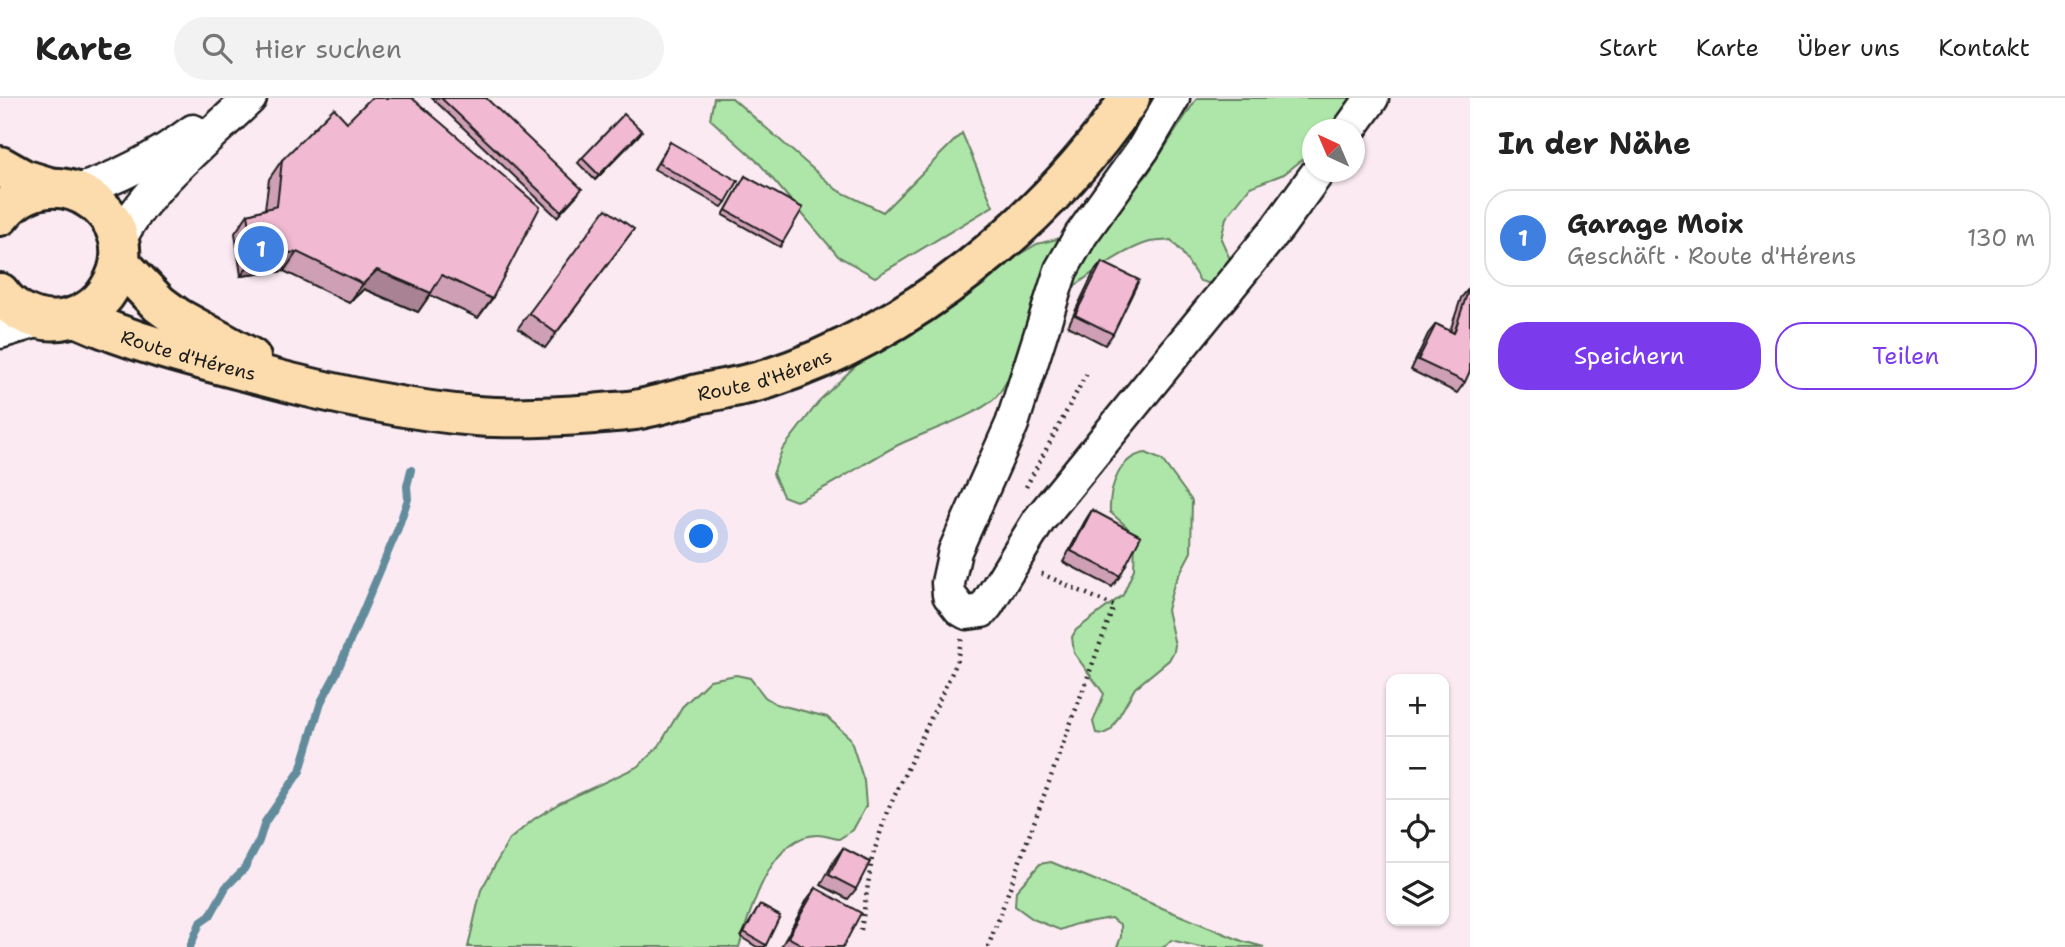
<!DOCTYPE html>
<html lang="de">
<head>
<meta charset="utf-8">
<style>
  body { margin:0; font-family:"Shantell Sans",sans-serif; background:#f2f2f2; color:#222 }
  .controls { position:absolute; right:21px; bottom:21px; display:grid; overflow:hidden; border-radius:14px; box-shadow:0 2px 5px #0004 }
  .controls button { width:63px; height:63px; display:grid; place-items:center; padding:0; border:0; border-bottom:2px solid #e0e0e0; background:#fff; color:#222; font:35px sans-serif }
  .compass { position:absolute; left:1302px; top:21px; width:63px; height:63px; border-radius:50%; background:#fff; box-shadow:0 2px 5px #0004; rotate:316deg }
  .you { position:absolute; left:702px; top:439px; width:24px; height:24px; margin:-18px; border:5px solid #fff; border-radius:50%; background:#1a73e8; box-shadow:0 0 0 10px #1a73e833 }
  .badge { display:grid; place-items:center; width:46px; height:46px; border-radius:50%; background:#7c3aed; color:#fff; font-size:23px; font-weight:700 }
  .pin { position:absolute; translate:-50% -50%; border:4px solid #fff; box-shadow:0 2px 7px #0006 }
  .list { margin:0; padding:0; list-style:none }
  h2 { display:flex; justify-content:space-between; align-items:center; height:91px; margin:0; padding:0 28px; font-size:30px }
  h2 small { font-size:23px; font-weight:400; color:#767676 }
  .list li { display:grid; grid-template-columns:46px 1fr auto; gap:21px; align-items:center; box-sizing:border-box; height:98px; margin:0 14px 14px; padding:0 14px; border:2px solid #e0e0e0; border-radius:28px }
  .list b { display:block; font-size:26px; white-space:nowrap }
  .list p { margin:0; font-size:23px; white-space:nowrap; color:#767676 }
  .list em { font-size:23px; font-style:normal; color:#767676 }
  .actions { display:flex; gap:14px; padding:21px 28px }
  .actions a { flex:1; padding:16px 0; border:2px solid #7c3aed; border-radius:28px; text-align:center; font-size:24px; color:#7c3aed }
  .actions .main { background:#7c3aed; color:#fff }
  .icon { flex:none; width:38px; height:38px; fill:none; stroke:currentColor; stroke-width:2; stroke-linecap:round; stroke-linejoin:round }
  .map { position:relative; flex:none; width:1470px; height:849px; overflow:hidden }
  header { display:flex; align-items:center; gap:42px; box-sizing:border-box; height:98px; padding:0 35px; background:#fff; border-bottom:2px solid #e0e0e0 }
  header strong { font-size:33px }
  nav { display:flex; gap:38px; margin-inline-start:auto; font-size:24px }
  .search { width:490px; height:63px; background:#f2f2f2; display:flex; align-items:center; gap:18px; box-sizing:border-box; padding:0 24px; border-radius:38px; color:#767676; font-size:26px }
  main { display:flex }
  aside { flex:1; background:#fff }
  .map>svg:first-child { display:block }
  .green { fill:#aee6a9; stroke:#658162; stroke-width:2 }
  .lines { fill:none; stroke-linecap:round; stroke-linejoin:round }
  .stream { stroke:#628c9c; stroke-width:8 }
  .minor-casing { stroke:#1c1c1c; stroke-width:37 }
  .major-casing { stroke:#1c1c1c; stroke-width:44 }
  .path { stroke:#1c1c1c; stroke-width:4.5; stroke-dasharray:2 5; stroke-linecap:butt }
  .minor { stroke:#fff; stroke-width:32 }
  .major { stroke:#fcdcac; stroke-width:38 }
  .wall { fill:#cfa0b5; stroke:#1c1c1c; stroke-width:2 }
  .shaded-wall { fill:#a98293; stroke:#1c1c1c; stroke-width:2 }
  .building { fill:#f1bad2; stroke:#1c1c1c; stroke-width:2 }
  .labels { text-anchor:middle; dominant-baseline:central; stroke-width:5; stroke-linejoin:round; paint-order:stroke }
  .street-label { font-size:19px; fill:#1c1c1c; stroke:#fff }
</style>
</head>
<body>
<header>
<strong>Karte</strong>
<div class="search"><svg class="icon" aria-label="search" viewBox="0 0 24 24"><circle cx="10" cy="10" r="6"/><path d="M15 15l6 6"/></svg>Hier suchen</div>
<nav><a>Start</a><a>Karte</a><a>Über uns</a><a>Kontakt</a></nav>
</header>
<main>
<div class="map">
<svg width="1470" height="849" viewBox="0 0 1470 849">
  <rect width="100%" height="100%" fill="#fbeaf2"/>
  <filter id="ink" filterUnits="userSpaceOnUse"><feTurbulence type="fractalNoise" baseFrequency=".0143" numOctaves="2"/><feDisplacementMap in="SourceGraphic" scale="14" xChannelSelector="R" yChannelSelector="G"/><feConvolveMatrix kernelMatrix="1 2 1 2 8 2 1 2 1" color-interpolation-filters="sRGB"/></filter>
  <g filter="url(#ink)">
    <path class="green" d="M714,0H732L837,92L883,114L962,35L993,108L875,179L838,158L759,65L710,21Z
      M1197,0H1353L1328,31L1312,32V51L1308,57L1284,76L1250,89L1226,120L1221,141L1233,168L1215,187L1200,183L1181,153L1171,142C1164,143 1156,143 1150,144C1115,153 1037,212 1021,244C1012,263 1010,286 994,301C976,318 922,335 898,347C863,365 832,389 796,403L783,398L773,376L782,352L821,301L871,253L999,168L1037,146L1057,141L1107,118L1124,103L1147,77Z
      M1146,355L1162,362L1192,403L1191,454L1174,486L1167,512L1175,547L1174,553L1169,562L1135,590L1111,632L1103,636L1096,635L1093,624L1104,596L1074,555L1072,539L1076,532L1123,497L1134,471L1135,442L1126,428L1110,414C1109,390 1119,358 1146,355Z
      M736,577L750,580L765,599L776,606L827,619L850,640L864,683L866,708L853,732L839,741C832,740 824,737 817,737C770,738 750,814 739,849H468L481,792L509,742L534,721L560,705L639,668L659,648L682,609L710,582Z
      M1051,764L1242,843L1264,849H1200L1171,842L1164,849H1117L1121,839V827L1111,820L1076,826L1060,832L1033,821L1015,808L1016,793L1040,766Z"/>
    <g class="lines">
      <path class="stream" d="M190,849L200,825L210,818L226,789L244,771L259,743L265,724L300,673L321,604L336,576L397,433L408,401L407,388L411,372"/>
      <defs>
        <path id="minor" d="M1173,0L1143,51L1081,137L1061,172L1012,326L955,453L948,485L949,497L960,511L967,515L982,513L987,507L1039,422L1278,129L1318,74
          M1349,32L1372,0
          M77,93C119,80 158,59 193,33
          M119,143C143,92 209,40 250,0
          M0,234L40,222"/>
        <g id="major">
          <path d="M0,68L23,81L49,89"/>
          <path d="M0,118C53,49 154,120 109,191C99,208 81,219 61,222C38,225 13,214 0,195"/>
          <path d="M120,165L159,206L178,220L251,260"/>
          <path id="s1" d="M76,219C134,245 194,260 256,276C327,295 402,312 476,318C515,321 555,319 594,316C608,314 622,314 635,312C656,308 677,302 698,296C721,291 745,288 767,281C911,234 1046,124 1130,0"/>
        </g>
      </defs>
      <use href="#minor" class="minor-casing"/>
      <use href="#major" class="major-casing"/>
      <path class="path" d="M1026,389L1088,273
        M861,832L872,760L887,714L956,566L962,539
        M988,849L1114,508L1040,475"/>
      <use href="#minor" class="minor"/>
      <use href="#major" class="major"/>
    </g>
    <path class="wall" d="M432,0H486L578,96L557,119Z
      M642,33L638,38L595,82L578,65L582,60Z
      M670,44L726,104L722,109L654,71Z
      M282,62L492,201L478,220L430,197L418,214L364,191L349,205L284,173L241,178L235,135L248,116L265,111L269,81Z
      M745,78L783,144L780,149L723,117Z
      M634,131L545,250L518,230L529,215Z
      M1102,164L1113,236L1105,247L1068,228L1094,174Z
      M1469,190L1465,284L1457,295L1411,272L1428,236L1436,226L1450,233L1461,200Z
      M1092,412L1120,478L1112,489L1063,464L1085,423Z
      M843,750L856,791L848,801L821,787L835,761Z
      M816,790L843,849H781L808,800Z
      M757,812L766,847L765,849H757L741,839Z"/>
    <path class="shaded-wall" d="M642,33L638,38L595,82L599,77Z
      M297,154L284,173L241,178L254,159Z
      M377,172L431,195L418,214L364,191L349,205L363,186Z"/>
    <path class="building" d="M371,0H412L540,109L492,201L442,177L431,195L377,172L363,186L297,154L254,159L248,116L277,108L282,62L334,10L347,24Z
      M441,0H486L582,91L561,113Z
      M624,16L642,33L599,77L582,60Z
      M670,44L738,83L726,104L658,65Z
      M745,78L803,110L783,144L726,112Z
      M606,111L634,131L556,235L529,215Z
      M1102,164L1139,182L1113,236L1075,217Z
      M1469,190H1470V273L1465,284L1418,262L1436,226L1454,235Z
      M1092,412L1141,438L1120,478L1071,453Z
      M843,750L870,764L856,791L829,777Z
      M816,790L861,815L843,849H806L788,839Z
      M760,807L780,818L766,847L744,834Z"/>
  </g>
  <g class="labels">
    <g class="street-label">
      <text stroke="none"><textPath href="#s1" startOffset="119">Route d'Hérens</textPath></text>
      <text stroke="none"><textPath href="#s1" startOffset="707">Route d'Hérens</textPath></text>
    </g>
  </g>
</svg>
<div class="controls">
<button>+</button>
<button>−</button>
<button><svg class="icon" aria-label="locate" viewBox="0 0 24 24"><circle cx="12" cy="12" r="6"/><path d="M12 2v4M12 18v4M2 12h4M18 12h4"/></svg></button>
<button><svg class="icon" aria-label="layers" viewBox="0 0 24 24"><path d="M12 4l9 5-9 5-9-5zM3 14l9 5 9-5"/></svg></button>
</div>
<svg class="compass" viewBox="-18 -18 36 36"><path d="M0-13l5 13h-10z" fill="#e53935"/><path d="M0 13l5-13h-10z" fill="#767676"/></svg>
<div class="you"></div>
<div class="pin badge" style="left:261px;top:151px;background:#3f7fe0">1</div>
</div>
<aside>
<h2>In der Nähe<small></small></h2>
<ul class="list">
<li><span class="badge" style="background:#3f7fe0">1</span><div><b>Garage Moix</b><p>Geschäft · Route d'Hérens</p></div><em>130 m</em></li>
</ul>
<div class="actions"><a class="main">Speichern</a><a>Teilen</a></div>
</aside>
</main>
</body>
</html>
